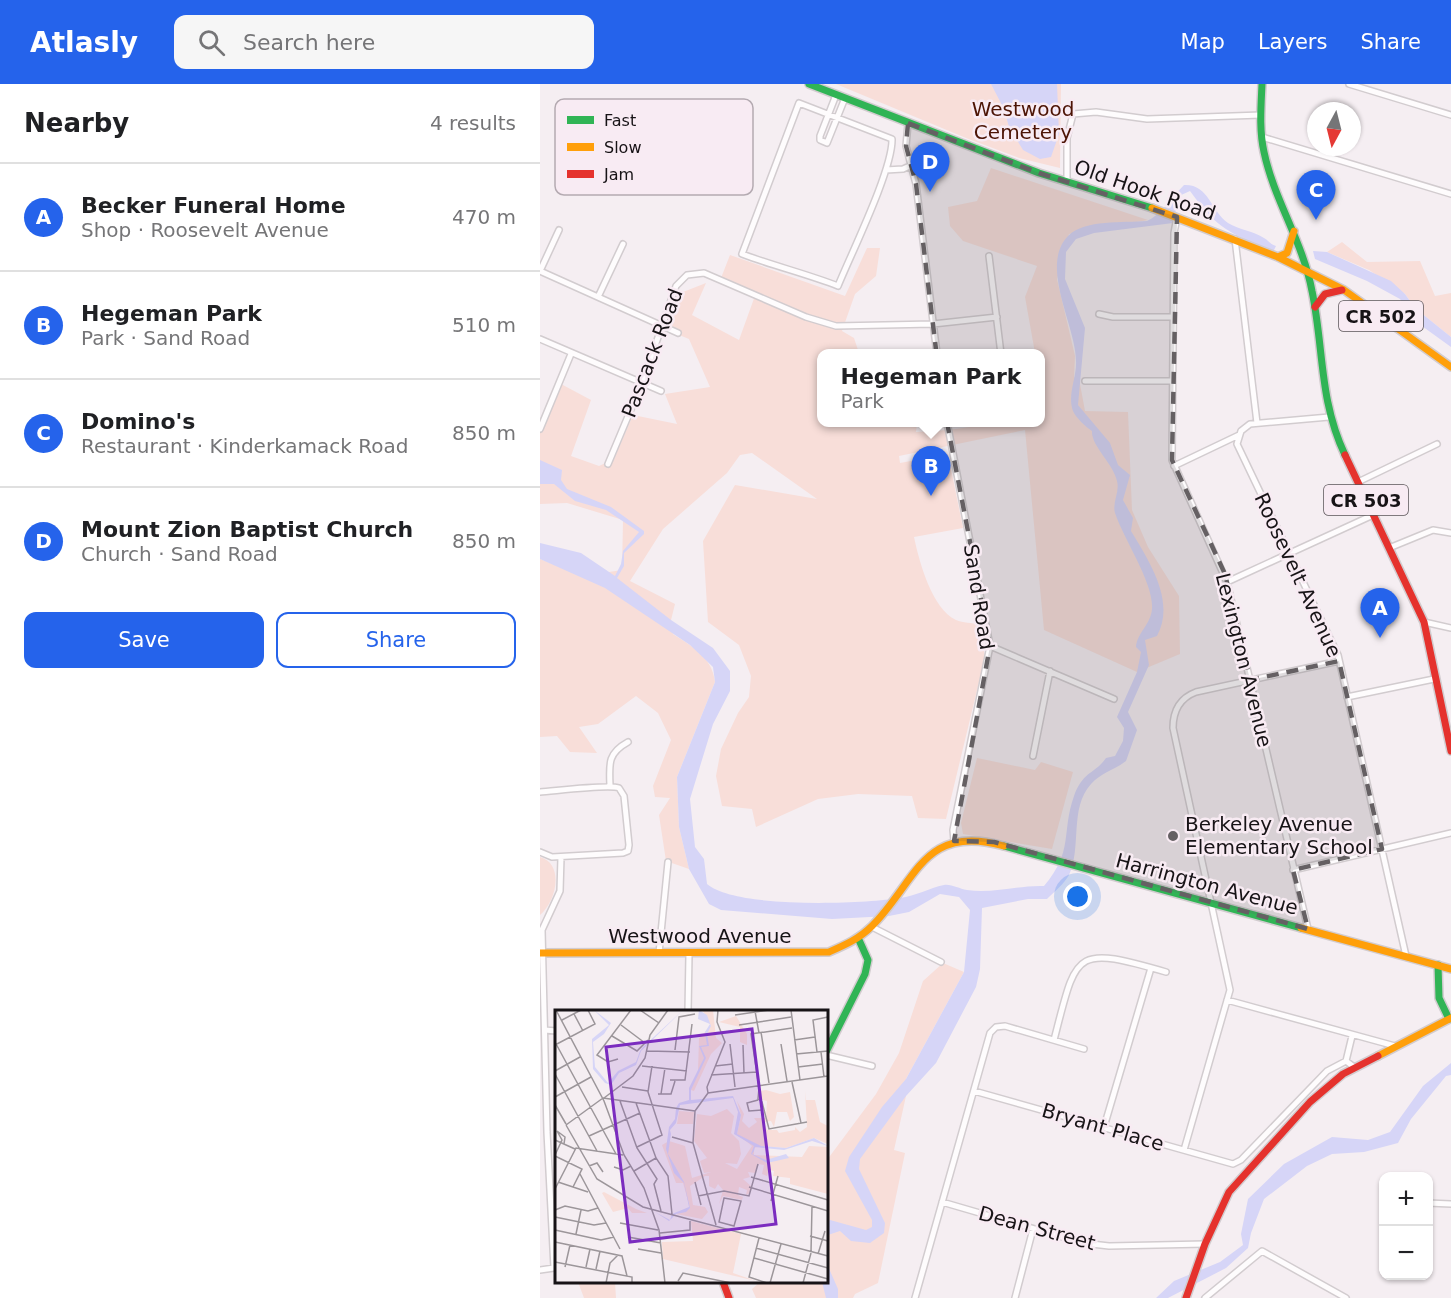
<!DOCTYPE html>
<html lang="en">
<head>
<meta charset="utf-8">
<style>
  body { margin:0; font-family:"DejaVu Sans",sans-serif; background:#f6f6f6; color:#202124 }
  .controls { position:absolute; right:18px; bottom:18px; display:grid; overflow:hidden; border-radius:12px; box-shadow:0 2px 4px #0004 }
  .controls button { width:54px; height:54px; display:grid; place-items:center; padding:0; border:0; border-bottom:2px solid #e0e0e0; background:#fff; color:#202124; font:30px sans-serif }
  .compass { position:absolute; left:767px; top:18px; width:54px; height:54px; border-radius:50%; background:#fff; box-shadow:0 2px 4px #0004; rotate:187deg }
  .you { position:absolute; left:538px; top:813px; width:21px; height:21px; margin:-15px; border:4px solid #fff; border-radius:50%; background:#1a73e8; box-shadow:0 0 0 9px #1a73e833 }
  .badge { display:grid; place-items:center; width:39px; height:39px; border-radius:50%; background:#2563eb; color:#fff; font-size:20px; font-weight:700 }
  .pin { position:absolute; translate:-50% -50px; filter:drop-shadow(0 2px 3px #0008) }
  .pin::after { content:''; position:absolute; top:32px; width:21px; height:18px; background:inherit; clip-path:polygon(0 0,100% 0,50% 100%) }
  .popup { position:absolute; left:277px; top:265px; width:228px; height:78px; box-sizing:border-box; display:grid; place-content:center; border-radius:12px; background:#fff; filter:drop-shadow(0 2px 4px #0005); font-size:20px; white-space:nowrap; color:#757577 }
  .popup b { font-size:22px; color:#202124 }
  .popup::after { content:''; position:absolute; left:50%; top:100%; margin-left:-12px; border:12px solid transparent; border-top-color:#fff }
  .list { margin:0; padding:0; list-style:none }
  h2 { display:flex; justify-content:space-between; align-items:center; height:78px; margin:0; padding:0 24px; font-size:26px }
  h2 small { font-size:20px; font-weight:400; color:#757577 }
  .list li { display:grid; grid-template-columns:39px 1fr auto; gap:18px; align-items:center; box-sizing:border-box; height:108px; padding:0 24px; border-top:2px solid #e0e0e0 }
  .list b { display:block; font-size:22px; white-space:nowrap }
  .list p { margin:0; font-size:20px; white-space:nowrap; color:#757577 }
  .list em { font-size:20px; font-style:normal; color:#757577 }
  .actions { display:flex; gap:12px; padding:18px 24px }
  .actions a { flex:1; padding:14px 0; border:2px solid #2563eb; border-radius:12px; text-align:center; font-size:21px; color:#2563eb }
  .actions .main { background:#2563eb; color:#fff }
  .icon { flex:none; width:33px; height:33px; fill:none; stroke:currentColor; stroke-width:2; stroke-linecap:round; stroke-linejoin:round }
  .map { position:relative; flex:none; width:911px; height:1214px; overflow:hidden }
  header { display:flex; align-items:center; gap:36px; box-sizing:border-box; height:84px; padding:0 30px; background:#2563eb; color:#fff }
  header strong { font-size:28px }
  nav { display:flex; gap:33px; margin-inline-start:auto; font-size:21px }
  .search { width:420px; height:54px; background:#f6f6f6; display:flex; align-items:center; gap:15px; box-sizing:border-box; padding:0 21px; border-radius:12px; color:#757577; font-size:22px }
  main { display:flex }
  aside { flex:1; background:#fff }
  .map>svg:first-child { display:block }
  .green { fill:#f8ded9 }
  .water { fill:#d6d5f7 }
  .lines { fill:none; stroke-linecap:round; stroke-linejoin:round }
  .street-casing { stroke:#d2cccf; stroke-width:8 }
  .fast-casing { stroke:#d2cccf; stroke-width:10 }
  .slow-casing { stroke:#d2cccf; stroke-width:10 }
  .jam-casing { stroke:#d2cccf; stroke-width:10 }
  .street { stroke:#fefcfd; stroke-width:5 }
  .fast { stroke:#30b455; stroke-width:7 }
  .slow { stroke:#ff9f0a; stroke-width:7 }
  .jam { stroke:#e5322d; stroke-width:7 }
  .marked { fill:#656063; fill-opacity:0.2; stroke:#656063; stroke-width:4.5; stroke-dasharray:12 8; stroke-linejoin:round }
  .poi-dot { fill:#656063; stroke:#f8ebf3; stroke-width:2 }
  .labels { text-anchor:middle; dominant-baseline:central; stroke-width:5; stroke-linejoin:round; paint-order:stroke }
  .shield { fill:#f8ebf3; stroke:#5a5458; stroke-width:1.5 }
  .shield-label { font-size:18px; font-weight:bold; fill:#171316 }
  .park-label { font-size:20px; fill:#4c1405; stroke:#f8ebf3 }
  .street-label { font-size:20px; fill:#171316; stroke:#f8ebf3 }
  .poi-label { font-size:20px; fill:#171316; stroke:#f8ebf3; text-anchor:start }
  .inset-road { fill:none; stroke:#9c969a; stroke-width:1.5 }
  .view { fill:#7b2cbf; fill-opacity:0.15; stroke:#7b2cbf; stroke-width:3 }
  .inset-edge { fill:none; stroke:#171316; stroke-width:3 }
  .key { fill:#f8ebf3; stroke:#b4aab1; stroke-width:1.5 }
  .key-label { font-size:16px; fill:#171316 }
</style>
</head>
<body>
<header>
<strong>Atlasly</strong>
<div class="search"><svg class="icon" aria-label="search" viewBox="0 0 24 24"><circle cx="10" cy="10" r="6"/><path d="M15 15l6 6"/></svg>Search here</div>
<nav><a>Map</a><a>Layers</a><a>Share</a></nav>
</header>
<main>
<aside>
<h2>Nearby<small>4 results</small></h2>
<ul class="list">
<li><span class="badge">A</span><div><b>Becker Funeral Home</b><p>Shop · Roosevelt Avenue</p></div><em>470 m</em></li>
<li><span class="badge">B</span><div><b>Hegeman Park</b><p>Park · Sand Road</p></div><em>510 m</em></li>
<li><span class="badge">C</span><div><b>Domino's</b><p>Restaurant · Kinderkamack Road</p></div><em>850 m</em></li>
<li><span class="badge">D</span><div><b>Mount Zion Baptist Church</b><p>Church · Sand Road</p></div><em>850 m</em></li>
</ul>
<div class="actions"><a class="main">Save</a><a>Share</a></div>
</aside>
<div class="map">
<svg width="911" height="1214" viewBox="0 0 911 1214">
  <rect width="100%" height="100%" fill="#f5eef2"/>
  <path class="green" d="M296,0H521L520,84L479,74L426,54Z
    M451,84L608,136L529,150L517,195L535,272L534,294L538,289L545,327L588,328L592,426L608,463L639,512L640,570L597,588L504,546L485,346L359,372L360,379L408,370L423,444L374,453C379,477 392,525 416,536C423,539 432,539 439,540L445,573L406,735L378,734L372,712L318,710L278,715L216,743L212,725L182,722L176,692L181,665L198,629L209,613L211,592L199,561L168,538L163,457L195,401L277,415L212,369L200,371L187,389L123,445L90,497L135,520L131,536L133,550C153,563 172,573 175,598L137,693L139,743L149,785L126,777L119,731L130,714L115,713L113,702L131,656L118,629L96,612L58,640L39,643L57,669L30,668L17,652L0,653V475L43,492L82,486L83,436L27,419L0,420V336L5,338L21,300L51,316L31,372L59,382L74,375L93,331L137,340L125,310L170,303L149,255L122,244L138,210L166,199L152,231L199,256L216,209L181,194L190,171L305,212L327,164H340L336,192L315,210L302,247L314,254L319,269L282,270V338L377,339L376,348C401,347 424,345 448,339C463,335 484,339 500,338V270L495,269L485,213L497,182L423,157L410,142L408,123L437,117Z
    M802,158L827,178L880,177L895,212L911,209V253L875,224L865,210L829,186L787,168Z
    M437,674L495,686L501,678L533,688L512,765L423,750L421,739Z
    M0,773C25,780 16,818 0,831Z
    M403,879L424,888L366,995V1012L354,1066L365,1069L338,1199L315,1210L313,1214H216L212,1205L220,1198H286L287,1076L336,1010L359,969L383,897Z
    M38,1198H75L76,1214H44Z"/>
  <path class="water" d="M451,0H517L519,50L511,73L500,75L483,66L469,43L464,25Z
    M644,101C669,100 670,126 688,139C699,146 714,147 724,154C729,157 730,160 736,162L733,168C689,148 679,147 650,107L639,112L633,139L554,149L536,155L526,168L525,195L545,244L538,321L570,359L578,381L590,391L583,416L593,434L591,447C609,477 636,517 617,552L605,556L609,581L588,628L597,646L586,677C574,686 561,689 551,700C529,724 542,763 529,791C524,800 514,808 507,815H488L442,824L440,885L436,903L396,979L366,1012L320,1075L319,1085L345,1139L344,1149L330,1159L311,1157L300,1147L288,1151L287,1157V1139L290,1136L326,1146L332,1143V1136L305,1087L309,1073L342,1023L366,995L424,888L430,826L419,813L400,810L369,828L349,832L292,835L181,826L169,820L149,785L139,743L137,693L175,598L173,583L150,561L65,504L0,475V459L41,469L75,492L81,480L83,467L99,448L66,426L35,417L14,400H0V376L22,386L21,396L27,405L71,423L104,447V450L84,469V482L77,494L131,536L173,564L190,587V607L173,640L150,715L155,763L164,775L167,800C196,825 322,820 360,814C376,812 389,804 404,801C412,800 419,805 427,806C453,810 478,801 504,802C534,767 521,749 534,712C543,687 555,690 566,674L575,672L583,657L584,644L577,633L597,588L601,568L596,563C597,549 611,540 612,525C614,499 584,456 575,429C572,418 580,408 577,397C573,379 551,362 552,347C546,343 536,334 533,327C527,311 537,293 536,277C536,242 499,182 528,152C545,135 583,139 607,137C621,131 632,113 644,101Z
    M773,167L787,168L851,197L865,210L875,224L911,253V263L875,237L860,215L827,197L775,175Z
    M911,979V991L906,992L871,1035L858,1059L824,1068L792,1070L767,1082L724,1115L711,1149L708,1164L686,1184L628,1214H616L634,1197L680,1178L703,1161L701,1150L708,1115L744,1080L792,1053L828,1056L850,1048L883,1002Z
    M287,1180L298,1205V1214H286L282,1198H286Z"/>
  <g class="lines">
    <defs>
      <path id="street" d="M809,0L911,31
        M296,11L280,52V56L287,59L305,14
        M259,19L352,55C353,85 311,170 298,202C267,190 234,182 202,170Z
        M368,39L366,62L376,100L397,270
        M722,53L911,110
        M346,86L363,85L372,81
        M527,97V54L533,30L556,28L607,35L721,31
        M637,133L634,149L632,376L687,498L768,845
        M695,155L717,339
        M449,172L461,270
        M0,187L138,249
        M0,187L19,146
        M58,213L83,160
        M559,230L573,233H633
        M0,255L121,307
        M545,297H632
        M789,333L710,340L701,347L697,360L798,571L866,872
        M407,338L450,562L413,746L414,757
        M0,345L31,270
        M68,380L102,299L136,202L147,191L164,189L266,233L296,242L393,240L457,233
        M634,382L699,351
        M818,398L897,360
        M849,464L893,446L911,449
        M687,498L833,431
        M884,538L911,544
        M450,562L574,615
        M807,613L894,595
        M493,672L510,587
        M70,701C69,679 68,669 88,658
        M0,708C15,707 69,700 79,704L84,712L89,761L88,767L83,769L12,773L0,768
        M753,786L911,749
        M332,843L401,878
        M119,869L128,778
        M687,916L855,962
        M148,928L149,870
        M5,946L16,947
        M514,956C537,867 533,861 626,888
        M286,971L332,982
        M806,977L812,952
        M434,1007L693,1080L701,1076L787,987L806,977L814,983
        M564,1043L611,884
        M644,1066L690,906L633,644C633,627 640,614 656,608L799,577
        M402,1118L543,1159L569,1162L665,1160
        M888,1119L911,1120
        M0,1186L14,1184L7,1048L2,846L20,807L21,773
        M375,1214L450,949L456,943L465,942L544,965
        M475,1214L493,1145
        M665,1214L722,1167L806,1214"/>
      <path id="fast" d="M269,0L499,89L612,124
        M722,0C721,23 719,46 724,68C734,116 763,158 772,207C784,265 779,316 805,371
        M464,762L761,844
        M898,881L899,914L909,935
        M286,968L325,890L328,876L319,856"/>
      <path id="slow" d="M612,124L738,173L804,206L911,283
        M738,173L747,169L754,147
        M761,844L911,885
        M0,869L289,868C305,861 319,855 332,842C377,797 383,739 464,762
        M838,972L911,934"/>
      <path id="jam" d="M775,223L785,210L802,206
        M805,371L884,538L911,667
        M183,1198L189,1214
        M646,1214L665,1160L689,1108L770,1018L803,990L838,972"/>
    </defs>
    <use href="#street" class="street-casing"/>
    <use href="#fast" class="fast-casing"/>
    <use href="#slow" class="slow-casing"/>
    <use href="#jam" class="jam-casing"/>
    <use href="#street" class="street"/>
    <use href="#fast" class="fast"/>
    <use href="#slow" class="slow"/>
    <use href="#jam" class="jam"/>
  </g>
  <path class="marked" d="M368,39L499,89L637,133L632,376L685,490L710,596L799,577L842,765L753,786L768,845L454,758L414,757L450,562L401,307L376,100L366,62Z"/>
  <circle class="poi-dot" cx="633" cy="752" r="6"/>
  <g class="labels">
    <g class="shield">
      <rect x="799" y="217" width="84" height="30" rx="4.5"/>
      <rect x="784" y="401" width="84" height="30" rx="4.5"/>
    </g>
    <g class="shield-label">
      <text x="841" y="232">CR 502</text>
      <text x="826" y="416">CR 503</text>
    </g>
    <g class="park-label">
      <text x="483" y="25">Westwood<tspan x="483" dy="23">Cemetery</tspan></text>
    </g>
    <g class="street-label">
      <text transform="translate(605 106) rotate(19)">Old Hook Road</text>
      <text transform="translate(112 269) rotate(-69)">Pascack Road</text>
      <text transform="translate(758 491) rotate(65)">Roosevelt Avenue</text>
      <text transform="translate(439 513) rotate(81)">Sand Road</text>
      <text transform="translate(704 576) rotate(76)">Lexington Avenue</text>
      <text transform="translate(667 800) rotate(15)">Harrington Avenue</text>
      <text x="160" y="852">Westwood Avenue</text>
      <text transform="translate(563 1043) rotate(16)">Bryant Place</text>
      <text transform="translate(497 1144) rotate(15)">Dean Street</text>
    </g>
    <g class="poi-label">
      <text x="645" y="740">Berkeley Avenue<tspan x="645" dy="23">Elementary School</tspan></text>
    </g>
  </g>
  <g transform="translate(15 926)">
    <rect width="273" height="273" fill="#f5eef2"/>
    <path d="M158,0L161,28L167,33L156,44L139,81L136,80L143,61L144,28L156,16L148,1ZM181,6L192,24V35L185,32V17L164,12ZM211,80L225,84L235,82L239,107L235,111L232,102H222L219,117L216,111L209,112L212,120H222L224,123L240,120V117L245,122L252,117L250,81L251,90H260L265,112L273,116V134L259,128L231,138L205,136L199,138V145L247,147L254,136L273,137V184L235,174V168L218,166L219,161L214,160L212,166L207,164L209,155L204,154L200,163L193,162L195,167L188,169L197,177L195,183L191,185L192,180L184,177L183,185L188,187L187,190L168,186L164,194L168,180L163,174L160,179L154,176V166H150L135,176L138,195L150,197L153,202L147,209L121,204L135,198L128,173H121L107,135L114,131L130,136L137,168L156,162L149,163L145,151L152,148L139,131L142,104L156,106L172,99L179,106L176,123L184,131L186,144L182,154L170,153L182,159L197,136L182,124L186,105L182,91L189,104L187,111L194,118L202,112L199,108H211L212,91L204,89L205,81ZM124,101L139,102L138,114H122ZM49,182L81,199L92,203H77L73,198L58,202L47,183ZM136,211L186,224L178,263L201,271L108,249L107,232L138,231Z" fill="#f8ded9"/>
    <path d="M39,0L56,13L49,24L38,32L40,57L53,73L63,61L81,52L85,41L88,37L128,0L86,41L81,55L64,63L56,75L50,73L38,59L37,29L54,15ZM144,0L152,5L156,16L152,24L154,36L146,37L151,48L136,80V90L178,86L186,105L182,124L206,136L231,138L259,128L273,136L257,131L229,140L200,137L199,141L197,144L211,150L231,144L234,148L212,153L196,144L199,136L179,124L183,102L178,88L125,95L121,113L115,120L116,124L113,144L129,172L135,198L131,202L121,204L114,211L100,202L115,210L117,204L134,197L129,173L119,163L111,139L114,117L120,109L121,98L124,93L134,90V78L149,48L144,36L152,35L150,22L155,14L143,9Z" fill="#d6d5f7"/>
    <path class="inset-road" d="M1,0L49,91L69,145L89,178L104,220L110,273M85,0L104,13M236,0L245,70M200,1L204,23M19,4L28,21M180,5L214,0M7,10L26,0M66,15L90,33M184,15L236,7M237,18L196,24L204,78L203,89L207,92L214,119L252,112M206,22L214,73M57,26L82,41L93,30M239,30L260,27M0,32L61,144M175,34L180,77M226,34L232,71M0,35L40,14L33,0M188,35L189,63M120,40L124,7L140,4M92,41L135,42M262,42L258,10L273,7M266,42L269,67M241,44L273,41M63,49L53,52L42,45L76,0M87,56L132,61M160,56L178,54M243,57L268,54M0,61L25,47M0,64L42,141M156,65L202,62M115,70H130L137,14M237,72L246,113M67,77L93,81M153,83L273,66M103,84H116L120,71M106,84L110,58M0,87L36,67M48,88L140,101M49,88L78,66L90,48L95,25L113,0M203,90L192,93L194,101L207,100M65,91L82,138L102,169L99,174L106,201M81,93L101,148L113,166L117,204M0,95L11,114M140,101L138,133L161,215M140,101L153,83L152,77L170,32L162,12L163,0M11,115L42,169L88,197L273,246M11,115L48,88M34,126L85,103M117,127L138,133M0,130L20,139M82,137L107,125L93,82L97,56M0,145L7,130L2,121L10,127L9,134M0,146L27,159L18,177M34,156L42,153L48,162M59,157L68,160L76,156M79,161L101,148M25,164L65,239M196,167L273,190M3,172L33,182M140,172L146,195M194,177L273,201M0,179L21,138L68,145M143,186L169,181L194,186L203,154M169,188L186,191L179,216L164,212ZM216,191L223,166M0,200L10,196L33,201L43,198M0,207L39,215L51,213M65,213L103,220M0,220L46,230L59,227M105,223L135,220V209M21,224L26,200M255,226L273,231M73,227L106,233M204,228L194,267L212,273M0,232L67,246L72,266M201,238L273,258M83,239L106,243M256,242L257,196M263,244L270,221M199,248L273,269M0,252L77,267V273M10,257L15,235M31,257L35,239M41,259L45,241M123,271L128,263L176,273M51,273L55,253L63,245M215,273L226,234M248,273L256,243"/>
    <path class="view" d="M197,19L221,214L75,232L51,37Z"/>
    <rect width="273" height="273" class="inset-edge"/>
  </g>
  <rect x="15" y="15" width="198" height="96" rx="9" class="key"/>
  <rect x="27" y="32" width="27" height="8" fill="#30b455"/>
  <rect x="27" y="59" width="27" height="8" fill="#ff9f0a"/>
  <rect x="27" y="86" width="27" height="8" fill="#e5322d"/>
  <g class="key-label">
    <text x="64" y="42">Fast</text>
    <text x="64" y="69">Slow</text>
    <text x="64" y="96">Jam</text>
  </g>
</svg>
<div class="controls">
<button>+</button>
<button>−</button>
</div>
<svg class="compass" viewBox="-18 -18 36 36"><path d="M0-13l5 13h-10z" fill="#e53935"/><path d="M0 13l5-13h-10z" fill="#757577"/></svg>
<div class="you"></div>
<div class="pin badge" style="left:840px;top:554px">A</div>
<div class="pin badge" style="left:391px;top:412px">B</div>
<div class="popup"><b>Hegeman Park</b>Park</div>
<div class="pin badge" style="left:776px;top:136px">C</div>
<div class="pin badge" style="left:390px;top:108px">D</div>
</div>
</main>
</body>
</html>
